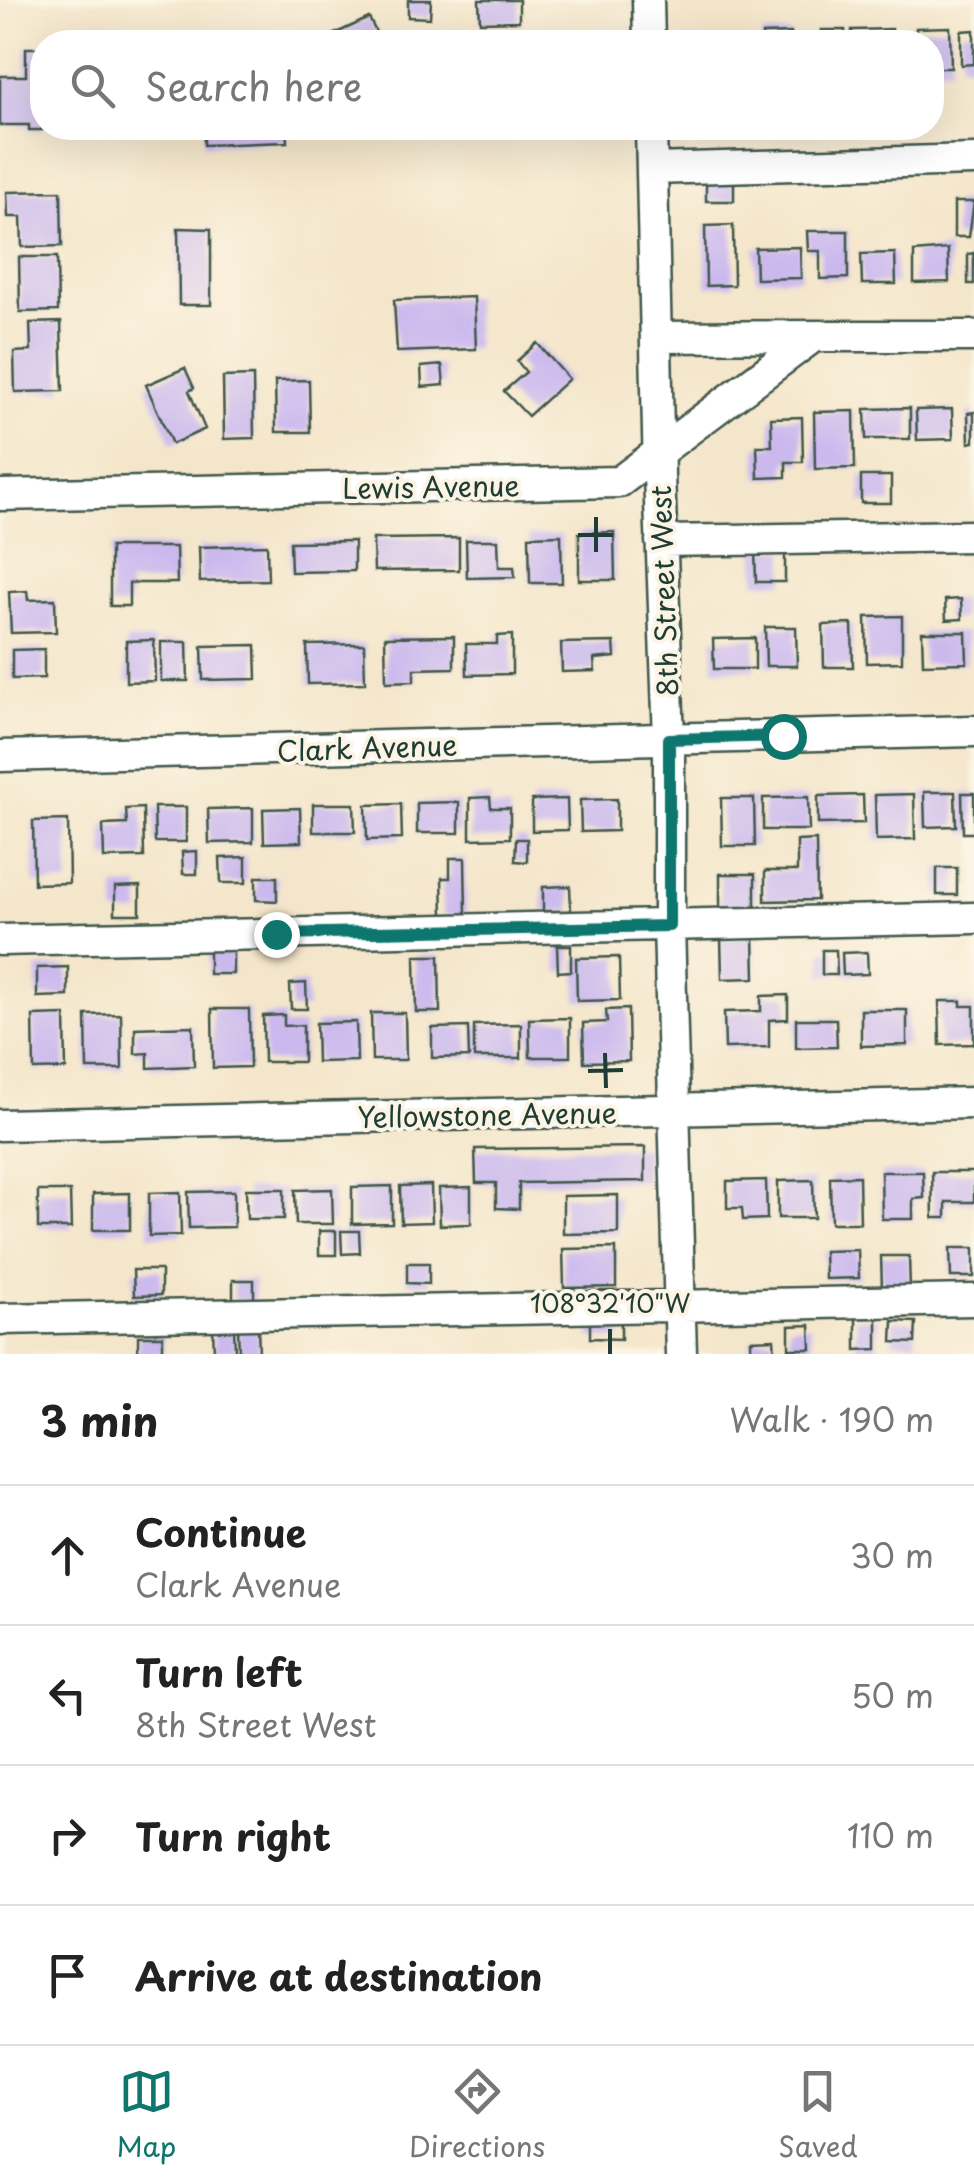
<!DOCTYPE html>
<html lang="en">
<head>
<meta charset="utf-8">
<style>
  body { margin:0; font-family:"Playpen Sans",sans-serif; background:#f2f2f2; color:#222 }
  .stop { position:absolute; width:30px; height:30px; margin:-22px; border:8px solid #0f766e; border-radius:50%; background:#fff }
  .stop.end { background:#0f766e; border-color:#fff; box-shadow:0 2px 10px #0008 }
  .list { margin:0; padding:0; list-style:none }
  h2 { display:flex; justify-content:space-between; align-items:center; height:130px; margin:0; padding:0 40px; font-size:42px }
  h2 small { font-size:32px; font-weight:400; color:#767676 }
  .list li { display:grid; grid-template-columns:65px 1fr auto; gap:30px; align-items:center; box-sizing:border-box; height:140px; padding:0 40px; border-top:2px solid #e0e0e0 }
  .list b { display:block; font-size:38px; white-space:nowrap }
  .list p { margin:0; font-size:32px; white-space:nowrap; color:#767676 }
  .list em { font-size:32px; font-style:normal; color:#767676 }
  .icon { flex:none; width:55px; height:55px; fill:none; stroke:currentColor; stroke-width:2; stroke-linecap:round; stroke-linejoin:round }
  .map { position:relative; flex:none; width:974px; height:1354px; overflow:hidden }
  .search { position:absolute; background:#fff; box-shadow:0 10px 40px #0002; left:30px; right:30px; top:30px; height:110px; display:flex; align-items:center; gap:25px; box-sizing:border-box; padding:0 35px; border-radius:40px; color:#767676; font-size:38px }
  .sheet { height:690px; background:#fff }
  nav { display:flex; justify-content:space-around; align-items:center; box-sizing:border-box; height:140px; border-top:2px solid #e0e0e0; background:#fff; font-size:28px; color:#767676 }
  nav a { display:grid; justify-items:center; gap:5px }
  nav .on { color:#0f766e }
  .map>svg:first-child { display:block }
  .building { fill:#cbb9ee }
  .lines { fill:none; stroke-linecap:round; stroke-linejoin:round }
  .minor-casing { stroke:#3f564a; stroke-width:35 }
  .minor { stroke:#fff; stroke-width:30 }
  .route { stroke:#0f766e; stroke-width:12 }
  .ticks { fill:none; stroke:#1f3d34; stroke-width:4 }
  .labels { text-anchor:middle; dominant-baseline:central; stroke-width:8; stroke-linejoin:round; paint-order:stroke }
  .street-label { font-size:28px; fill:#1f3d34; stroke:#fcf5e5 }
  .ticks-label { font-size:25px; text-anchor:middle; fill:#1f3d34; stroke:#fcf5e5; stroke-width:8; stroke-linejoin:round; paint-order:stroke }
</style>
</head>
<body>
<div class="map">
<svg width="974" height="1354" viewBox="0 0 974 1354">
  <rect width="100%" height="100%" fill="#fcf5e5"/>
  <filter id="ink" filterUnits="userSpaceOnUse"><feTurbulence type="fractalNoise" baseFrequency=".01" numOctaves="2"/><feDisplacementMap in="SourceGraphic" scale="20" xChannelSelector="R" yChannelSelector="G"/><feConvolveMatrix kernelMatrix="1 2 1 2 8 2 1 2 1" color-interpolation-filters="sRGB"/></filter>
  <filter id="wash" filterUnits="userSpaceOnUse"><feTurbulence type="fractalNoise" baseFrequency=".0048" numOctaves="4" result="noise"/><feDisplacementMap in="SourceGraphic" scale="40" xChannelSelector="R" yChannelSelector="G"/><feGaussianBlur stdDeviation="2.25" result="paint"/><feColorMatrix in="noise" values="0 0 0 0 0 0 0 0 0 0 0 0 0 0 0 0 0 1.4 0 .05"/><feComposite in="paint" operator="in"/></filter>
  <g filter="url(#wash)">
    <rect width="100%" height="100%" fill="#f4e6ca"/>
    <g id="blocks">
      <path class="building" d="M408,0H431L430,18L408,17Z
        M479,0H519V21L480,22Z
        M369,18L381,42H317Z
        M950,27L951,68H932V42H916V28Z
        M892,29V42H852V30Z
        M821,30H845V42H821Z
        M974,30V64L961,65V31Z
        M791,33V42H762V34Z
        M273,36V42H239V37Z
        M26,48H42V130H29V125H0V76H26Z
        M204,128H286L287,142L204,145Z
        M706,175H734V201H706Z
        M61,191L62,246L22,247L21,217H8L7,192Z
        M954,202H974L969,237H954Z
        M733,225L734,285L706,286L705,226Z
        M178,228L211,229V305H179Z
        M807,231H848V278L820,279V251H808Z
        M800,247L801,278L756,279L755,248Z
        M948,249L949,282L914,283V252Z
        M895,253L896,284H862L861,254Z
        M974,253V284H968V254Z
        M19,257H57L58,311L20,312Z
        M474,297L476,349L397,352L394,300Z
        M61,322L63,391L15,392L14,352L31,351L30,323Z
        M537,343L569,379L528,416L504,391L526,372L517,361Z
        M442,365L444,385L422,387L421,367Z
        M185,368L194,388L189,391L205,429L172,444L146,385Z
        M253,376L254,438L224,439L223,377Z
        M309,380L310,432H276L275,381Z
        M910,408V439H866L865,409Z
        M952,409L953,439L917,440L916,410Z
        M854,411L855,468L815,469L814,412Z
        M974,412V442L969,443L968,413Z
        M802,417L803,462H786V477L758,478L757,446H772L771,418Z
        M861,476H891V503H861Z
        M614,532L615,580H579V533Z
        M561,535L562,583H530L529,536Z
        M459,538V570L374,571L373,539Z
        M466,540H498L499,567H514L515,577L467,578Z
        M354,541V571L291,572L290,542Z
        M267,545L268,580L200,582L199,547Z
        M110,547H176L177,583H129V606H110Z
        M785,549V582H756L755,550Z
        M27,591L28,600L55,599L56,632L11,633L9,592Z
        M961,599L962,619L946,620L945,600Z
        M902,616V662L867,663L866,617Z
        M852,624L853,667H824L823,625Z
        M765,627H796L797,666H766Z
        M922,632H966L967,663L923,664Z
        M512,635V674L467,675L466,644H497V636Z
        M454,636V668L414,669V681L386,682L385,637Z
        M755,638V669H714L713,639Z
        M154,640L155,681L126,682V641Z
        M161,642H187L188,681H161Z
        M614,642L615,657L594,659L595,671L562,672L561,643Z
        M364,644L365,683L308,684L307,645Z
        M256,645L257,679L203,680L202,646Z
        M44,649V678L12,679V650Z
        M924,792H955L956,826L925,827Z
        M962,793H974V833H963Z
        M914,794L915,839L876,840L875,795Z
        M863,795L864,823L818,824V796Z
        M490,797L491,808H510V838L470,839V798Z
        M808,797L809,830H763V798Z
        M721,798H754L755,846H722Z
        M567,799L568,830L532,831V800Z
        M617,799V831L581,832L580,800Z
        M459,802V833H417V803Z
        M313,804H354L355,832H313Z
        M401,804L402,839L367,840L366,805Z
        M154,807H186V842H155Z
        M143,808L144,857L104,858L103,825L127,824L126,809Z
        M253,808V842L209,843L208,809Z
        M300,808L301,842L264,843L263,809Z
        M68,820L69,883L34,884L33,821Z
        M516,839H527V862L515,861Z
        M816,840L817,900L765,901V871H797V841Z
        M197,851V874H183L182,852Z
        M246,857V883H221L220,858Z
        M450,858H465L466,915H443L442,878H450Z
        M937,868H957V895H937Z
        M720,874H755V908H720Z
        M256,877H277V901L256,900Z
        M140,886V914H115V887Z
        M570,886L571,911H543V887Z
        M754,936L755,978L722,979L721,937Z
        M557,946H571V971L558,972Z
        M209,948H233V974H209Z
        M822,950H836L837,975H822Z
        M867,952L868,974L843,975L842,953Z
        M415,956H439L440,1012H416Z
        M619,957L620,1000L577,1001L576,958Z
        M68,967V996L37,997V968Z
        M306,983L307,1009H291L290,984Z
        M788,995V1019L769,1020V1047L725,1048L724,1012L761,1011V996Z
        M939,1001H961V1006H974V1044L940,1045Z
        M212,1009H249L250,1067L213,1068Z
        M628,1009L629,1061L584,1062L583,1023L607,1022L606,1010Z
        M861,1010H907V1045L861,1046Z
        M371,1013H405L406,1060H372Z
        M121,1014L122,1069H87L86,1015Z
        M65,1015L66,1069L34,1070L33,1016Z
        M284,1015V1026L303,1025V1062H264L263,1016Z
        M570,1018V1057H530L529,1019Z
        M796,1019H836L837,1047L796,1048Z
        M356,1022L357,1061L317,1062L316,1023Z
        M521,1024V1058H474V1025Z
        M193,1026L194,1066L148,1068V1053L135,1054V1028Z
        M468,1027L469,1057L432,1058V1028Z
        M645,1147V1181L519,1183V1209L496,1208V1183H476L475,1149Z
        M881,1172H923L924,1198L913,1199V1219H882Z
        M932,1172H974V1202H946V1218H933Z
        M859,1176L860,1223H831L830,1177Z
        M766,1180L767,1219L743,1220L742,1208H727V1181Z
        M813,1180L814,1218H778V1181Z
        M431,1185L432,1222L401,1223L400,1186Z
        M392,1186V1223L352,1224V1187Z
        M471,1187V1224L440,1225L439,1188Z
        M246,1189H284V1219H247Z
        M332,1189L333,1224H296L295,1190Z
        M38,1191H70L71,1228H38Z
        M234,1191V1227L189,1228L188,1192Z
        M180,1192L181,1235L149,1236V1193Z
        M130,1193V1230H93V1194Z
        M618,1195V1233L563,1234V1196Z
        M319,1231H336V1255H319Z
        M341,1231H359L360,1253L342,1254Z
        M616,1248V1287L564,1288L563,1249Z
        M950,1248H974V1277H951Z
        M858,1250L859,1278L825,1279L824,1251Z
        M881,1256H909L910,1289H882Z
        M407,1263H429V1284L407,1283Z
        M133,1270H161V1295L134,1296Z
        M233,1280H254V1300H233Z
        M590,1317H621V1339L590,1338Z
        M856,1318H877V1349L856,1350Z
        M893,1321L916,1322L915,1343L892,1342Z
        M810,1325L811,1349H789V1326Z
        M258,1326L259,1354H239L238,1327Z
        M234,1328L235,1351L214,1352L213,1329Z
        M138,1336H163V1354H138Z
        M774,1339L775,1354H751V1340Z"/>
    </g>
  </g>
  <g filter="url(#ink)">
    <use href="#blocks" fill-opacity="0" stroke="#3f564a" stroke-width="2.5"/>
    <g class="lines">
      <defs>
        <path id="minor" d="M648,0L649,42
          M651,128L659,475L669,739V925L681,1354
          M652,169L974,160
          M656,337L814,336
          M0,495L619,482L814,336H974
          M661,541L974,536
          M0,756L974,731
          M0,940L974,918
          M0,1125L974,1103
          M0,1319L974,1300"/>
      </defs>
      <use href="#minor" class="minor-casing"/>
      <use href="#minor" class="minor"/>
    </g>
  </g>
  <g class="lines" filter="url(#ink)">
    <path class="route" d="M276,934L669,926V739L783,736"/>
  </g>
  <path class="ticks" d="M596,517V552M578,535H613M605,1053L606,1088M588,1071L623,1070M610,1329V1354"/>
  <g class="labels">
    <g class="street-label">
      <text transform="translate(431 486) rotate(-1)">Lewis Avenue</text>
      <text transform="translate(663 591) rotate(-92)">8th Street West</text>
      <text transform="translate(367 747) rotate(-2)">Clark Avenue</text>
      <text transform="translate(487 1114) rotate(-1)">Yellowstone Avenue</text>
    </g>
  </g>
  <g class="ticks-label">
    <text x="610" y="1313">108°32'10"W</text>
  </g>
</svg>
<div class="stop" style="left:783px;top:736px"></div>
<div class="stop end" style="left:276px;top:934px"></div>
<div class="search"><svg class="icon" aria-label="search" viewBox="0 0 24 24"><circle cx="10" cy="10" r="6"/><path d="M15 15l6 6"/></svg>Search here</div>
</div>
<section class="sheet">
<h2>3 min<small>Walk · 190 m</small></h2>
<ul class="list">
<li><svg class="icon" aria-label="ahead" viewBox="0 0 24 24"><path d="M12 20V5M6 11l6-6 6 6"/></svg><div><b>Continue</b><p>Clark Avenue</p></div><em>30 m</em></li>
<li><svg class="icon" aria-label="left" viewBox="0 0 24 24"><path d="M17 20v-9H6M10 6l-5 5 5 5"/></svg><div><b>Turn left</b><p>8th Street West</p></div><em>50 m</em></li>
<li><svg class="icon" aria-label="right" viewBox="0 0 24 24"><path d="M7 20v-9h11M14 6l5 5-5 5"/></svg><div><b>Turn right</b></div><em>110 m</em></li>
<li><svg class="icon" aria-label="arrive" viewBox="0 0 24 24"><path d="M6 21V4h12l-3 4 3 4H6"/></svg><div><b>Arrive at destination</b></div></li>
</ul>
</section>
<nav>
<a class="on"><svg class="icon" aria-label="map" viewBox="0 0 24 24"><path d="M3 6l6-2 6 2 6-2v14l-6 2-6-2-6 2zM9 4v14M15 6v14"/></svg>Map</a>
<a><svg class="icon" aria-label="directions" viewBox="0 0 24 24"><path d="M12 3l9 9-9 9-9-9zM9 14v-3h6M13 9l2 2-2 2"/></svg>Directions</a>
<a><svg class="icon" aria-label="saved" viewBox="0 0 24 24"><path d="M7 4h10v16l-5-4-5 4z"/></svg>Saved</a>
</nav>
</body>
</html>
